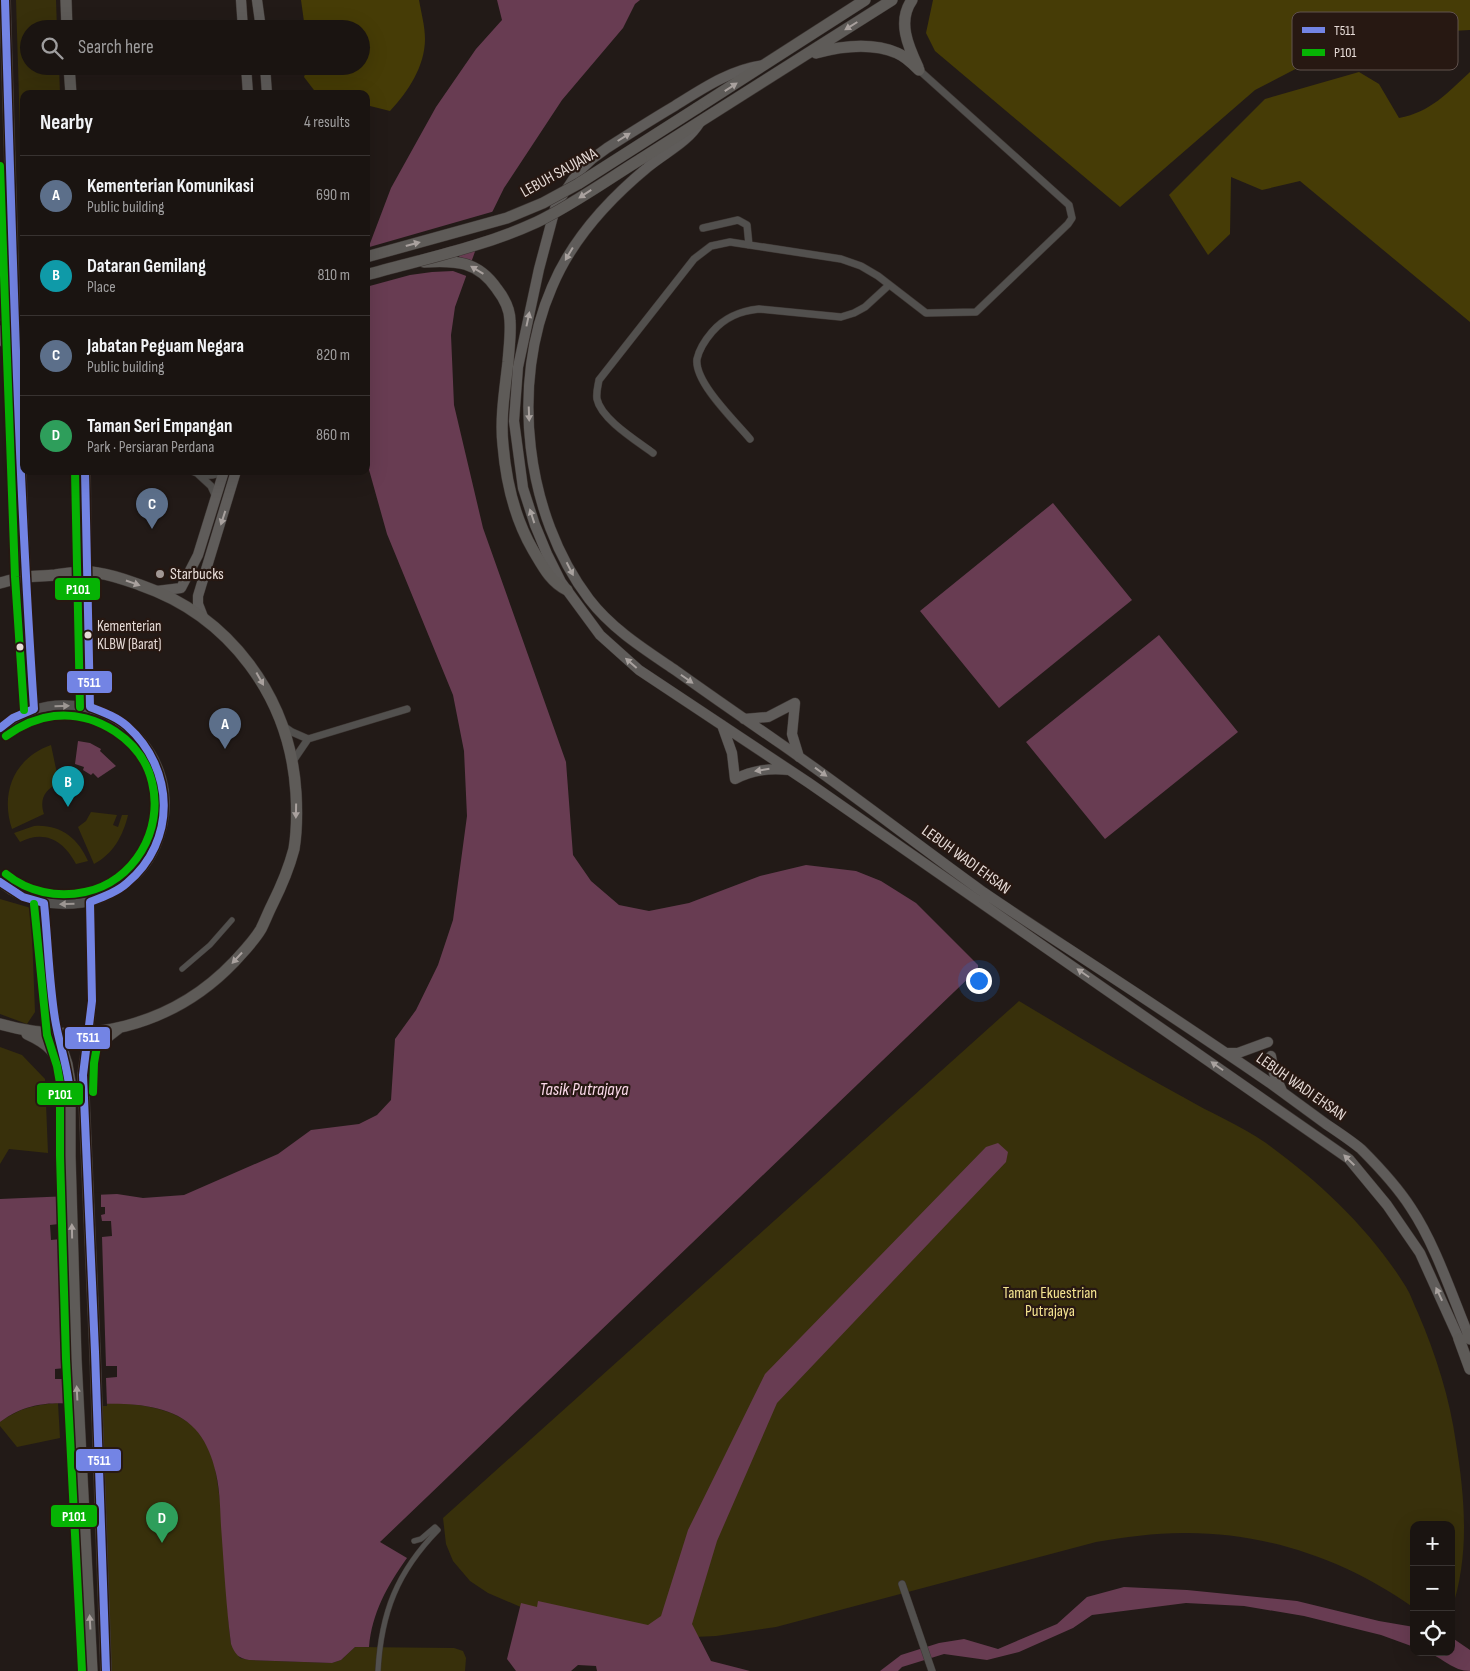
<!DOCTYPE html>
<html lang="en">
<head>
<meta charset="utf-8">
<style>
  body { margin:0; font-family:"Sofia Sans Condensed",sans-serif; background:#27211f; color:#f1f3f6 }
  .controls { position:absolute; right:15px; bottom:15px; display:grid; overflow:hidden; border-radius:10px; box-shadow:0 5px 20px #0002 }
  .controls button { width:45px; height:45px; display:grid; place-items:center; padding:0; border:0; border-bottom:1px solid #383331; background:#1a1411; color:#f1f3f6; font:25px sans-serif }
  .you { position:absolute; left:978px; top:980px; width:18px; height:18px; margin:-12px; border:4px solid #fff; border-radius:50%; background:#1a73e8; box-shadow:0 0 0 8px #1a73e833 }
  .badge { display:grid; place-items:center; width:32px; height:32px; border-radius:50%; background:#a19794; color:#fff; font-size:16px; font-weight:700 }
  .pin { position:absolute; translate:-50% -41px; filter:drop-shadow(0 1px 2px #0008) }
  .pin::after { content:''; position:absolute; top:26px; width:18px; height:15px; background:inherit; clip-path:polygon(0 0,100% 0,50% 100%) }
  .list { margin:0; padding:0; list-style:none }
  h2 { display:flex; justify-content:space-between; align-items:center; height:65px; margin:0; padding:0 20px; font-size:21px }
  h2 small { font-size:16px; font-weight:400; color:#9f9e9f }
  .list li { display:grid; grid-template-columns:32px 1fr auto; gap:15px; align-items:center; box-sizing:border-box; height:80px; padding:0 20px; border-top:1px solid #383331 }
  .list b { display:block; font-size:19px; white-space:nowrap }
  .list p { margin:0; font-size:16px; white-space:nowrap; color:#9f9e9f }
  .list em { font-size:16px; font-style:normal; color:#9f9e9f }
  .icon { flex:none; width:28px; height:28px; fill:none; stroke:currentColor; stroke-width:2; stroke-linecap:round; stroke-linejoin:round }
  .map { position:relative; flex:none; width:1470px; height:1671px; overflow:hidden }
  .search { position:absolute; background:#1a1411; box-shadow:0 5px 20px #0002; left:20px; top:20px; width:350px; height:55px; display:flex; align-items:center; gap:12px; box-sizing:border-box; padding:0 18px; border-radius:28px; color:#9f9e9f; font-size:19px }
  .panel { position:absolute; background:#1a1411; box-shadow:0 5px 20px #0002; left:20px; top:90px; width:350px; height:385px; border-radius:10px }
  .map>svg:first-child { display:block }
  .green { fill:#38300b }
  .forest { fill:#463c06 }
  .water { fill:#683c52 }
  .pier { fill:#221a17 }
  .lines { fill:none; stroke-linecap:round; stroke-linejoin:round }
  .pedestrian-casing { stroke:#3d3633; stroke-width:6 }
  .minor-casing { stroke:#3d3633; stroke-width:8 }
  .tertiary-casing { stroke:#3d3633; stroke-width:10 }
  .secondary-casing { stroke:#3d3633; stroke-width:11 }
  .primary-casing { stroke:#3d3633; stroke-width:12 }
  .pedestrian { stroke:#52504e; stroke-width:5 }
  .minor { stroke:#52504e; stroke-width:7 }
  .tertiary { stroke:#52504e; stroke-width:9 }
  .secondary { stroke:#5f5c5a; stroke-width:10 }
  .primary { stroke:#5e5b58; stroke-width:11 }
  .primary-bridge-casing { stroke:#3d3633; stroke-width:12; stroke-linecap:butt }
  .primary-bridge { stroke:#5e5b58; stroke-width:11 }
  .bus-1-casing { stroke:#271812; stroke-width:11 }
  .bus-2-casing { stroke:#271812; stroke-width:11 }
  .bus-1 { stroke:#7384e4; stroke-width:8 }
  .bus-2 { stroke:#06b304; stroke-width:8 }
  .oneway { fill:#a9a19e }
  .oneway2 { fill:#a9a29f }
  .oneway3 { fill:#9c9692 }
  .poi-dot { fill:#a19794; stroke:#271812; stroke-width:2 }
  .bus-dot { fill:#e6dbd7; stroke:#271812; stroke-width:2 }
  .labels { text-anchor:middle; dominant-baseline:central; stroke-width:4.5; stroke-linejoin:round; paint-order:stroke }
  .bus-label { font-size:15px; fill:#e6dbd7; stroke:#271812; text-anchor:start }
  .street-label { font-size:16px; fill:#e6dbd7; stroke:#271812 }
  .poi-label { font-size:16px; fill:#e6dbd7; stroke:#271812; text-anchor:start }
  .park-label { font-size:16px; fill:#f4e390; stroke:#271812 }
  .water-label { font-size:18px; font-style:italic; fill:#fbd9e9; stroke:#271812 }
  .key { fill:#271812; stroke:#60524d; stroke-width:1 }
  .key-label { font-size:14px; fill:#e6dbd7 }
  .line-badge { stroke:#271812; stroke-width:2 }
  .badge-label { font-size:14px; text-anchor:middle; font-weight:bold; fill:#fff }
</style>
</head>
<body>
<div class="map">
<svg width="1470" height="1671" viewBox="0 0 1470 1671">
  <rect width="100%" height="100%" fill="#221a17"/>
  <path class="green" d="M16,0H56L57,29H29V66H59L60,94H24V260Z
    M51,745L59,783C45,789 39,799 44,814L12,829C0,793 14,758 51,745Z
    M91,812L117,815L113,825L118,827L122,815H128C123,836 113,854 94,864L78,827L86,821Z
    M34,826C60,824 78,838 88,861L76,864C64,841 45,829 20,842L14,833Z
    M0,899L31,908L35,1012L27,1024L0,1014Z
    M1019,1001C1073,1033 1127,1067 1183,1097C1210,1113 1240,1125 1266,1143C1320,1182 1371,1230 1406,1287C1411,1295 1414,1305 1418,1313C1436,1355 1450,1399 1456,1443C1465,1498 1470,1557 1451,1611V1525H1414V1608C1347,1560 1266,1532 1183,1533C1154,1533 1125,1537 1096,1542L776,1627L716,1636L672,1638L530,1611L488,1593L470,1581L453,1561L446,1544L443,1518Z
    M0,1047L22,1055L45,1079L48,1153L9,1149L0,1164Z
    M58,1403L60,1438L17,1447L0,1426V1422C20,1408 34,1405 58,1403Z
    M119,1403C145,1405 174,1409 194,1427C204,1437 212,1455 215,1468C226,1526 224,1586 231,1644L240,1658L249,1660L332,1663L341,1660L355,1647L454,1648L463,1651L466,1658L465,1671H111L98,1404Z"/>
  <path class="forest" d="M301,0H419C421,12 425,26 425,39C425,66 408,92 390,111L366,105V94H317L304,77L308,66H361V29H305Z
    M933,0H1470V30L1359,36L1255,90L1120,207L935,51L926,33Z
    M1359,72L1379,84L1399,118C1431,112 1447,93 1470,72V322L1300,181L1262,190L1231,177L1230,234L1208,255L1169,195L1265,99Z"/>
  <path class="water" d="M497,0H640L635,4L623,28L562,100L504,188L481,235L455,307L451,335L454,405L483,528L566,762L573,855L591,881L619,905L649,911L689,903L760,876L806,865L856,871L881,881L916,903L978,965V969L380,1542L407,1558C387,1586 372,1613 369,1647H355L341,1660L332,1663L249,1660C239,1658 235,1655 231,1644C226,1605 224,1566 221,1526C220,1507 220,1485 214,1466C211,1454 204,1438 195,1429C173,1405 132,1403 102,1404C61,1405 36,1396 0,1422V1199L117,1194L143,1198L184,1195L278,1154L311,1130L359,1124L377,1115L391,1100L395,1039L416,1010L438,965L453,920L467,816L464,751L453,695L387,534L366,459V254L391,188L436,107L476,49L502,20Z
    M1053,503L1132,600L999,708L920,611Z
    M1159,635L1238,732L1105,839L1026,742Z
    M78,741L90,743L101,749L100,751L116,766L98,778L93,773L91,775L83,770L84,767L75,764Z
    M998,1143L1008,1152L1006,1162L777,1403L717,1541L692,1624L711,1661L750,1671H597L596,1666L578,1665L571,1671H516L507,1659L521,1603L537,1607L538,1601L648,1625L661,1616L688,1530L765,1374L986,1147Z
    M1124,1587L1187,1590L1297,1601L1379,1621L1414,1627V1647L1381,1635L1304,1616L1244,1606L1186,1603L1092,1615L1073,1628L1019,1652L987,1660L944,1654L902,1667L898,1671H880L901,1655L939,1643L964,1639L998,1649L1057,1624L1087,1597Z
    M1451,1637L1470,1650V1671C1453,1671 1443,1658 1427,1652H1451Z"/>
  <path class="pier" d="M495,211L479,248L461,253L459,257L474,261L469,277L453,271L432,272L410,275L366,287V248Z
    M101,1192V1207H105V1214L101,1215L102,1221H111L112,1236L102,1237L106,1366H117V1377L106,1378L107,1406H68L67,1379H55V1369L65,1368L61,1239L51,1240L50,1225L59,1224L58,1194Z"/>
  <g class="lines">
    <defs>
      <path id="pedestrian" d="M182,969L210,945L232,920
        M378,1671C381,1613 397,1572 438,1530L435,1527L421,1539L414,1541"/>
      <path id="minor" d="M703,228L738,220L747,225L749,245
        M750,439C735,421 694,382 697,359C699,350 706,339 712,332C725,317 740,311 759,309L841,317L854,313L865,307L889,285
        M653,453C637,441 601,419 597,399C596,392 598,386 599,380L694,259L711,246L730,242L841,259L861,266L878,276L926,313L976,312L1068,224L1072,218L1069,205L919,70
        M192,471C201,475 213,478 221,471
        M198,474L211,486L216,497
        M282,725L292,732L308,739L407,709
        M293,761L308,739
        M902,1584L932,1671"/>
      <path id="tertiary" d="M86,571L90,707
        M25,577L34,709
        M0,728C18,715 39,705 63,705C125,704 176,761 163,823C159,843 150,862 135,876C120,890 102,900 82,903C53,907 22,902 0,882
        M44,903L53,1006L57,1034
        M89,1033L92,1001L90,902"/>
      <path id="secondary" d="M241,0L243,29
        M257,0L261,29
        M764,65C729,70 702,89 673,107C651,120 629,134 607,148L592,159L578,172L556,205L539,269L518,367L514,421L523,488L535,525L547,554L561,582L600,635L639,670L809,783L1349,1159L1387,1205L1420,1253L1459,1339
        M246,66L248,94
        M265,66L267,94
        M700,122C687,143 666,152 648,167C608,200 572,239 552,287C510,383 525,515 589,599C612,629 644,649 675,670C710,695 746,720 781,744C850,792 915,843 983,892C1021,918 1060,943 1098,968C1156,1006 1213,1044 1270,1083C1289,1097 1307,1110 1326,1124C1338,1132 1350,1140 1361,1149C1379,1167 1397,1186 1411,1208C1435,1244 1451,1293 1468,1334
        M157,591L181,588L198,555L224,471
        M203,617L198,604V596L236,471
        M795,703L792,734L799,757
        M744,719L768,717L795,703
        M722,725L732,753L735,779C753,770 769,768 789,770
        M1226,1053H1238L1268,1042
        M1271,1056L1274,1073L1282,1091"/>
      <path id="primary" d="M5,0L15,331L25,577
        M66,0L67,29
        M912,0C897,21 908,46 918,67
        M816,53C842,46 871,42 897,53C905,56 913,64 919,70
        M69,66L71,94
        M697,108L865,0
        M641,159L892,0
        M424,262C456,260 478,261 497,289C504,298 510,310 510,321C511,334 509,348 508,362C505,389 500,418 503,445C506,481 515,519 533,550C542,565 550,582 567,590
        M0,294L12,274
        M0,315H24
        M0,331H24
        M0,338L16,352
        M85,471L86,571
        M0,583C8,581 17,578 25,577C35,576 45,576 55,575C70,573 84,570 98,573C113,575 126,580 140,585C230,616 290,697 296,793C297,811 297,831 294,849C289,868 281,887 272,905C268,913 265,921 261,929C254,941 243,952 234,962C173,1026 84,1048 0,1024
        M89,1033L83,1075L95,1352L106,1671
        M27,1034C49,1044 57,1052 63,1076
        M57,1034L67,1064L70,1082V1156L76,1359L92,1671
        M87,1063C93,1047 106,1038 119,1028
        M1468,1334L1470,1339
        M1459,1339L1470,1369"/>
    </defs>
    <use href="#pedestrian" class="pedestrian-casing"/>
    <use href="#minor" class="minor-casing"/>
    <use href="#tertiary" class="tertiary-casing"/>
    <use href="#secondary" class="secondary-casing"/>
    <use href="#primary" class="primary-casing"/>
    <use href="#pedestrian" class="pedestrian"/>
    <use href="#minor" class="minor"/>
    <use href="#tertiary" class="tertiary"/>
    <use href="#secondary" class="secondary"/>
    <use href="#primary" class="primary"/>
    <defs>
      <path id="primary-bridge" d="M366,257L507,218L543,203L578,184L697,108
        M366,275C423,259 483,247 537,222C574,204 607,180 641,159"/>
    </defs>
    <use href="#primary-bridge" class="primary-bridge-casing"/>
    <use href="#primary-bridge" class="primary-bridge"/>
    <defs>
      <path id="bus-1" d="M85,471L90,707C103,712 117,717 127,726C175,769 177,841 127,883C117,892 103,897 90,902L92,1001L83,1075L95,1352L106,1671
        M0,728L13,718L34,709C18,473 12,236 5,0
        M0,882L23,897L44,903C48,942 49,981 55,1019C59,1045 69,1069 70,1095"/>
      <path id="bus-2" d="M0,166L15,577L24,710
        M75,471L80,707
        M6,736C20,726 36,718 54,716C96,711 142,740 152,782C164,830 134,882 85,892C57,898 28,892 6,874
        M34,904L47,1035L57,1066L60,1083V1156L66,1359L82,1671
        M93,1092L94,1063L99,1035"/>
    </defs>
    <use href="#bus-1" class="bus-1-casing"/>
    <use href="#bus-2" class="bus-2-casing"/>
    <use href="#bus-1" class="bus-1"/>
    <use href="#bus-2" class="bus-2"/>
  </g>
  <defs><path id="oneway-solid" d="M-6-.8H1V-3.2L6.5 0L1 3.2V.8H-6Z" transform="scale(1.25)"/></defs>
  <g class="oneway">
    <use href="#oneway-solid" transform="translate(851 26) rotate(148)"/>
    <use href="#oneway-solid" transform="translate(731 87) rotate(-33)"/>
    <use href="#oneway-solid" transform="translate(585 194) rotate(147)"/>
    <use href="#oneway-solid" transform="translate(413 244) rotate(-15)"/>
    <use href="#oneway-solid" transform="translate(477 270) rotate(-149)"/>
    <use href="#oneway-solid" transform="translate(133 583) rotate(19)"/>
    <use href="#oneway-solid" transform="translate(260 679) rotate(61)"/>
    <use href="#oneway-solid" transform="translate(296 811) rotate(91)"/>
    <use href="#oneway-solid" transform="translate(237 958) rotate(133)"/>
    <use href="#oneway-solid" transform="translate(72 1231) rotate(-91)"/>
    <use href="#oneway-solid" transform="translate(77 1393) rotate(-93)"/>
    <use href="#oneway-solid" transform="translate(90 1622) rotate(-93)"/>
  </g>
  <g class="oneway2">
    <use href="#oneway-solid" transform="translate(624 137) rotate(-32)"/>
    <use href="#oneway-solid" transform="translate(569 254) rotate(121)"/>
    <use href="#oneway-solid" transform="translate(528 319) rotate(-78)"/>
    <use href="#oneway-solid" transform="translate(529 414) rotate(88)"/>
    <use href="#oneway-solid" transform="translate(532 516) rotate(-108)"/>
    <use href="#oneway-solid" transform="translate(223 518) rotate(108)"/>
    <use href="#oneway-solid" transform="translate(570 569) rotate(63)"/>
    <use href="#oneway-solid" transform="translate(631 663) rotate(-139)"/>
    <use href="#oneway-solid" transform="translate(687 679) rotate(35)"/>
    <use href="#oneway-solid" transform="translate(762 770) rotate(171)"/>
    <use href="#oneway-solid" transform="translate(821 772) rotate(36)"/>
    <use href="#oneway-solid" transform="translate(1083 973) rotate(-145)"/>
    <use href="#oneway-solid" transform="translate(1217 1066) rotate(-145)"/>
    <use href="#oneway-solid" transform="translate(1349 1160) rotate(-136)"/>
    <use href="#oneway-solid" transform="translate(1439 1294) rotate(-115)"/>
  </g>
  <g class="oneway3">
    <use href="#oneway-solid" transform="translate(62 706) rotate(-2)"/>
    <use href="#oneway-solid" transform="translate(67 904) rotate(178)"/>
  </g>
  <circle class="poi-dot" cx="160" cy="574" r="5"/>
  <g class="bus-dot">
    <circle cx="88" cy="635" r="4.5"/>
    <circle cx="20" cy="647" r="4.5"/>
  </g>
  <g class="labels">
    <g class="bus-label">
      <text x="97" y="626">Kementerian<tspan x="97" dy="18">KLBW (Barat)</tspan></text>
    </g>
    <g class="street-label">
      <text transform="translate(559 173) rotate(-29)">LEBUH SAUJANA</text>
      <text transform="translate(966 860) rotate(36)">LEBUH WADI EHSAN</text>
      <text transform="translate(1301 1087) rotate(35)">LEBUH WADI EHSAN</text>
    </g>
    <g class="poi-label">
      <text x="170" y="574">Starbucks</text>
    </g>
    <g class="park-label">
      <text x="1050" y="1293">Taman Ekuestrian<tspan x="1050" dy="18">Putrajaya</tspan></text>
    </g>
    <g class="water-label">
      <text x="584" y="1089">Tasik Putrajaya</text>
    </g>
  </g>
  <rect x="1292" y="12" width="166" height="58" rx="8" class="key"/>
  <rect x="1302" y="27" width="23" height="6" fill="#7384e4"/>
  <rect x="1302" y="49" width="23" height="7" fill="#06b304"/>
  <g class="key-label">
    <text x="1334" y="35">T511</text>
    <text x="1334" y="57">P101</text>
  </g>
  <g class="line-badge">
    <rect x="54" y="577" width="47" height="24" rx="5" fill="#06b304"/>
    <rect x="66" y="670" width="47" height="24" rx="5" fill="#7384e4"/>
    <rect x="64" y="1026" width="47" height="24" rx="5" fill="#7384e4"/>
    <rect x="36" y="1082" width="48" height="24" rx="5" fill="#06b304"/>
    <rect x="75" y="1448" width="47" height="24" rx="5" fill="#7384e4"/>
    <rect x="50" y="1504" width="48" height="24" rx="5" fill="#06b304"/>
  </g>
  <g class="badge-label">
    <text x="78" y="594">P101</text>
    <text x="89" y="687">T511</text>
    <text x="88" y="1042">T511</text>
    <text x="60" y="1099">P101</text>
    <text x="99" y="1465">T511</text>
    <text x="74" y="1521">P101</text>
  </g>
</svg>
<div class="controls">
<button>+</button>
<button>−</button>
<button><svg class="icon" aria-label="locate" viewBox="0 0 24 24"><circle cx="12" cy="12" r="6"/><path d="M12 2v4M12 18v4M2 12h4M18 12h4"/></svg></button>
</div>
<div class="you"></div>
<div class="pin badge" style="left:225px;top:749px;background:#5c6f8a">A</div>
<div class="pin badge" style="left:68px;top:807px;background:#0f9aa8">B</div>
<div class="pin badge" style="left:152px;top:529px;background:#5c6f8a">C</div>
<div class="pin badge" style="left:162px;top:1543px;background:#2e9e5b">D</div>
<div class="search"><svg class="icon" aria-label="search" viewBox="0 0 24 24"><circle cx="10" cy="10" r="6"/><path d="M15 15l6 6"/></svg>Search here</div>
<section class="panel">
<h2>Nearby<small>4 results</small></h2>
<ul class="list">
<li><span class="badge" style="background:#5c6f8a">A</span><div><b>Kementerian Komunikasi</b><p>Public building</p></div><em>690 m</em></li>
<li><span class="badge" style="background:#0f9aa8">B</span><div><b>Dataran Gemilang</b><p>Place</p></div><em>810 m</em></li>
<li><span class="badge" style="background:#5c6f8a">C</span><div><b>Jabatan Peguam Negara</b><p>Public building</p></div><em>820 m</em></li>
<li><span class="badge" style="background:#2e9e5b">D</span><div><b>Taman Seri Empangan</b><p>Park · Persiaran Perdana</p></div><em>860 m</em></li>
</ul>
</section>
</div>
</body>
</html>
